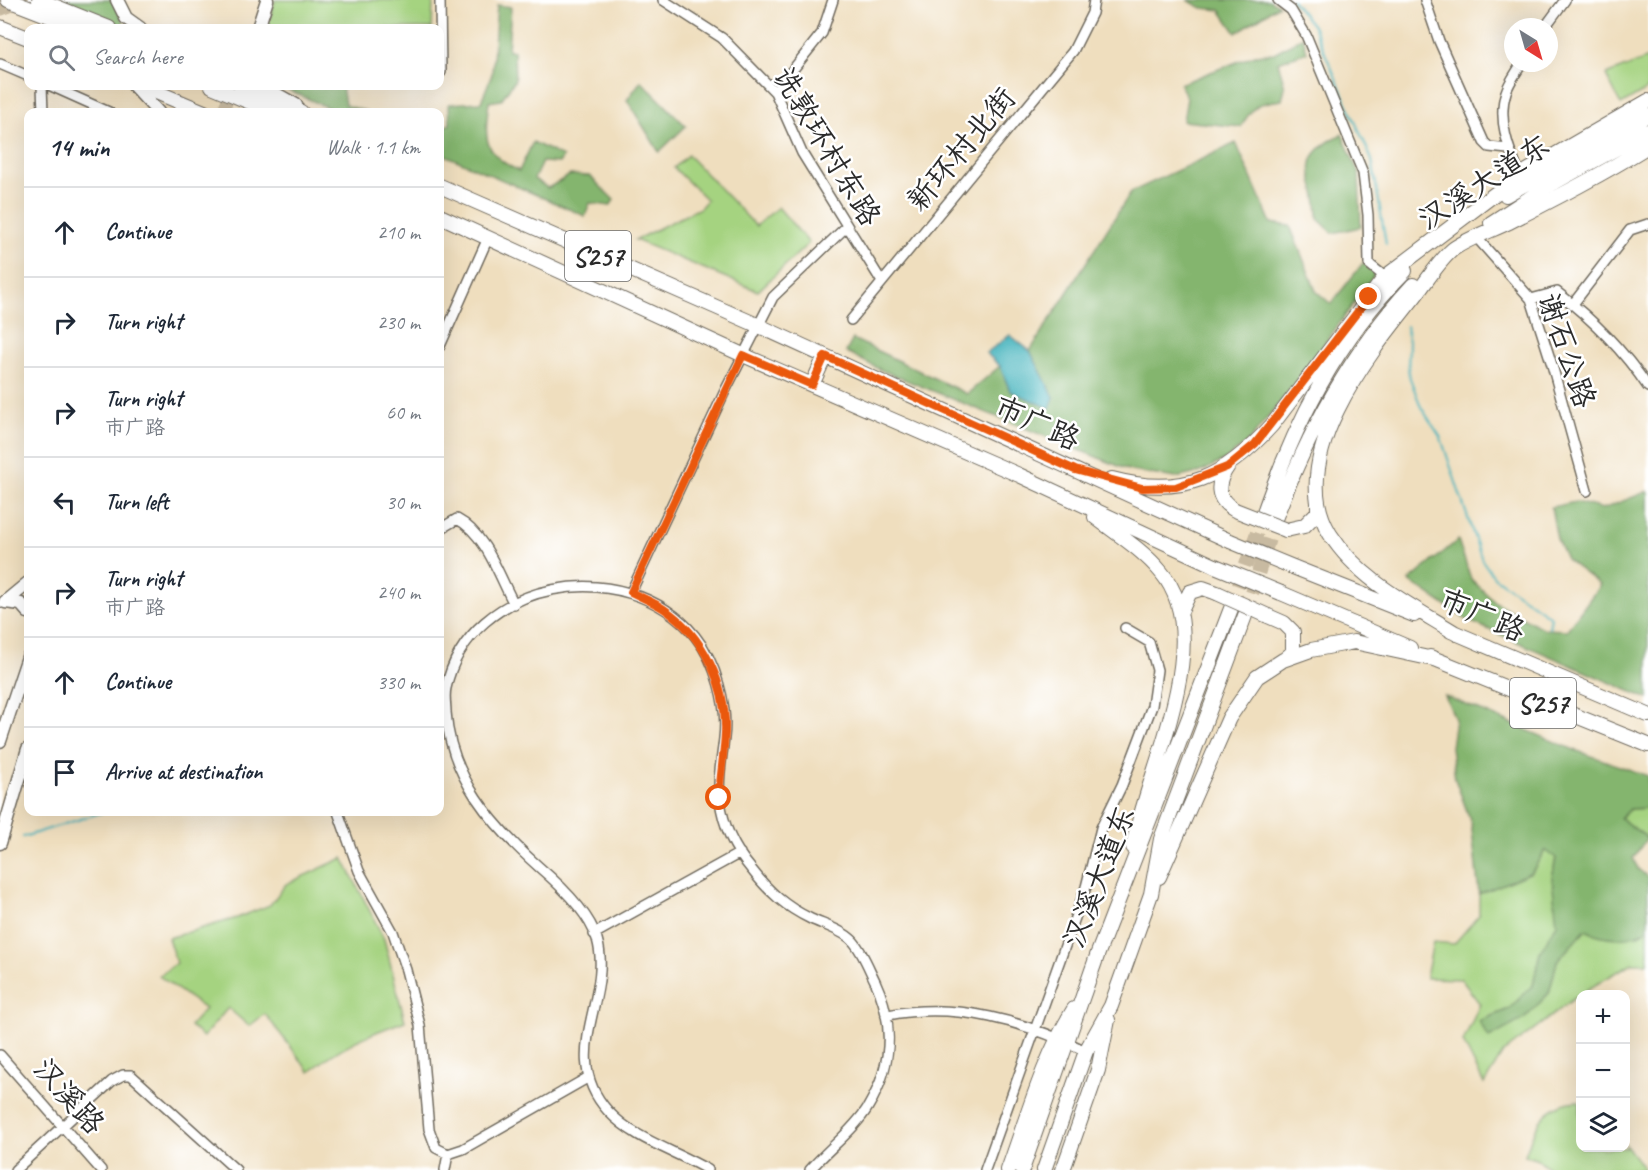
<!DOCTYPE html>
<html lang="en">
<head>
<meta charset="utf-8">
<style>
  body { margin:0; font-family:Caveat,"LXGW WenKai TC",sans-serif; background:#f2f2f3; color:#1f2937 }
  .controls { position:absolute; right:18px; bottom:18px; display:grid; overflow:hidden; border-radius:12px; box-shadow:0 6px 24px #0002 }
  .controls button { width:54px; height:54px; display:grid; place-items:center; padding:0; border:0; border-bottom:2px solid #e0e1e3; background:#fff; color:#1f2937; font:30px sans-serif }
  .compass { position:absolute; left:1504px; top:18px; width:54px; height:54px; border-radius:50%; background:#fff; box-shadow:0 6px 24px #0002; rotate:143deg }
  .stop { position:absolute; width:18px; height:18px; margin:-14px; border:4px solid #ea580c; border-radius:50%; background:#fff }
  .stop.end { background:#ea580c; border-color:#fff; box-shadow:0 2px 6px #0008 }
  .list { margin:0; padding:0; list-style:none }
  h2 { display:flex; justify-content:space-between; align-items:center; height:78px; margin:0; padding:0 24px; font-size:26px }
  h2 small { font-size:20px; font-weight:400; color:#747a83 }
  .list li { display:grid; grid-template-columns:39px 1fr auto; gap:18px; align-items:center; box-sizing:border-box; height:90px; padding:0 24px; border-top:2px solid #e0e1e3 }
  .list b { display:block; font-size:22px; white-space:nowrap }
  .list p { margin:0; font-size:20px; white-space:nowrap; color:#747a83 }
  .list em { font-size:20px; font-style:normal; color:#747a83 }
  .icon { flex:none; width:33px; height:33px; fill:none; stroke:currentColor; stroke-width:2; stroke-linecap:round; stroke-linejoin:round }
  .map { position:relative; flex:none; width:1648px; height:1170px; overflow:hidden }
  .search { position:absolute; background:#fff; box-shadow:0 6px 24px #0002; left:24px; top:24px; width:420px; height:66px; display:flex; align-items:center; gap:15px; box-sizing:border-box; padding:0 21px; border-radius:12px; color:#747a83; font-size:22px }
  .panel { position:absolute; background:#fff; box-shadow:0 6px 24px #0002; left:24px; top:108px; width:420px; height:708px; border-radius:12px }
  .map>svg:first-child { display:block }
  .green { fill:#a5d380; stroke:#687f56; stroke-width:1.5 }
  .forest { fill:#84b56e; stroke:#58704c; stroke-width:1.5 }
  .water { fill:#42b2bc; stroke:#366e74; stroke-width:1.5 }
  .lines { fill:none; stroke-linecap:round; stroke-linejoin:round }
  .stream { stroke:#42b2bc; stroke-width:2 }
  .secondary-tunnel { stroke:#c8baa1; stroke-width:12; stroke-dasharray:12 6; stroke-linecap:butt }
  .primary-tunnel { stroke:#c8baa1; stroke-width:14; stroke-dasharray:14 7; stroke-linecap:butt }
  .street-casing { stroke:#706a5e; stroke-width:12 }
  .secondary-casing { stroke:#706a5e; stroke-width:15 }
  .primary-casing { stroke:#706a5e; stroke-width:16 }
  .street { stroke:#fff; stroke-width:9 }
  .secondary { stroke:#fff; stroke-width:12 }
  .primary { stroke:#fff; stroke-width:14 }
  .primary-bridge-casing { stroke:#706a5e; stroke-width:16; stroke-linecap:butt }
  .primary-bridge { stroke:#fff; stroke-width:14 }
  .route { stroke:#ea580c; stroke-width:8 }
  .labels { text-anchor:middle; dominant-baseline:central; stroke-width:5; stroke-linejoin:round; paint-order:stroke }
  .shield { fill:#fff; stroke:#6b6b6b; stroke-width:1.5 }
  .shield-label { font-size:28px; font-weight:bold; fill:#2b2b2b }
  .street-label { font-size:30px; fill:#2b2b2b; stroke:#fff }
</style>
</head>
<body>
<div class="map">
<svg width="1648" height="1170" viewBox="0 0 1648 1170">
  <rect width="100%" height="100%" fill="#fff"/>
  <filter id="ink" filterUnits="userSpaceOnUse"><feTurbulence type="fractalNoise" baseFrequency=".0167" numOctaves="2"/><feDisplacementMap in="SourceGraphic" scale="12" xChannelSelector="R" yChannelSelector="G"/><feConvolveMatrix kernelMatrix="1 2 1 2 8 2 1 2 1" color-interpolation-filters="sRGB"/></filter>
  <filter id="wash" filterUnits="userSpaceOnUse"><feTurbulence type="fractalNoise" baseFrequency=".008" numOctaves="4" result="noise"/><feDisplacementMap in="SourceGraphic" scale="24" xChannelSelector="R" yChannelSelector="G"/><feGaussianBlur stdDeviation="1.35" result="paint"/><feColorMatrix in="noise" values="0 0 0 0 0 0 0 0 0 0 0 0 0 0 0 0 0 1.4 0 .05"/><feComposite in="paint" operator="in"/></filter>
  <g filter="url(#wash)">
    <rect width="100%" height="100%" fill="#efdebe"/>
    <path class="green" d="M275,0H433L432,28H267Z
      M1648,58V89L1621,105L1606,75Z
      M688,155L756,226L778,207L809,243L758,291L635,240L700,208L707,200L674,168Z
      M1648,808V838L1620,818L1630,809Z
      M1545,850L1556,857L1552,878L1558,924L1540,952L1533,985L1509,1009L1479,1021L1524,1019L1549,993L1557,961L1585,930L1639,935L1648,929V963H1632L1580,994L1503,1053L1484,1084L1463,1042L1480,1004L1461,979L1426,978L1433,942L1454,944L1479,915V894L1532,872Z
      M343,858L384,939L405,1021C370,1034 338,1046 310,1072L265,1014L249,1026L228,1008L203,1037L190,1026L205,1009L159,976L176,963L168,938L237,918L270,905L286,884Z
      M1578,1101L1580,1103V1148H1626V1145L1645,1170H1551L1540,1161L1525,1155C1535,1127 1543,1104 1578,1101Z"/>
    <path class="forest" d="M54,0H112L124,22L122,28Z
      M1187,0H1269L1279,5L1236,33L1220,10L1202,8Z
      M497,5L511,7L508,50L514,51L515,80L501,100L489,102C484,139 483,154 519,171L533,142L563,157L559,163L542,162L534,179L548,188L570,175L590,176L614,200L610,206L590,203L585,216L440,153V129L450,124L449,104L481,102L492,74Z
      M1303,37L1307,52L1278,62L1285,87L1282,100C1257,103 1253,105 1241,127L1183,121L1187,98L1180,84L1255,55L1274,53Z
      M641,81L686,126L659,152L627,100Z
      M279,86H342L345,105L368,112H338Z
      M1342,134L1359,174L1361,227L1333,233L1318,219C1319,175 1289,161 1342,134Z
      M1236,143L1271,223L1290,226L1316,291L1331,304L1363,263L1376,273L1302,375L1248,442L1225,460L1201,472L1176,478L1131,471L881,370L846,352L853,339L967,394L1000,366L1010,391L1054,397L1030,351L1131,192Z
      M1648,491V699L1467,620L1409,581L1458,540L1471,579L1495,602L1544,629L1567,630L1600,585L1566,559L1557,539L1551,507L1576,502L1603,509Z
      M1445,696L1572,749L1648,776V808L1630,809L1620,818L1647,838L1633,858L1638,869L1648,877V929C1629,942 1604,939 1585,930L1557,961L1549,993L1524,1019L1489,1038L1479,1021L1509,1009L1533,985L1540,952L1557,924L1552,878L1556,858L1545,850L1532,872L1479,894L1471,822L1455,779L1451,747L1455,719Z"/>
    <path class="water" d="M1010,335L1030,351L1054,397L1050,408L1010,391L1000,366L986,353Z"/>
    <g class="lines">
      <path class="stream" d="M1292,0L1313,26L1372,160L1386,244
        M1406,326L1409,342L1408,373L1421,407L1441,438L1482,560L1494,577L1551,617L1549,628
        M23,837L103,812"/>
    </g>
  </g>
  <g filter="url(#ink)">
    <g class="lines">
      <path class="secondary-tunnel" d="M0,10L29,0
        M222,112L234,86"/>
      <path class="primary-tunnel" d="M1232,606L1263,515
        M1246,613L1275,519"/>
      <defs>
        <path id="street" d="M440,0L441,72
          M663,0L722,38L775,92L802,153L882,282
          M1278,0L1291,10L1306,35L1363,173L1368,215L1369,264L1385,277
          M1425,0L1439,41L1484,142L1489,147L1508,149
          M1545,27L1565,0
          M0,64L28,76
          M42,86L43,112
          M51,86L109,112
          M775,92L822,33L833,0
          M1520,175C1509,151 1497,119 1506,92C1509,82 1517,72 1522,63
          M1477,238L1531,299L1552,365L1587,491
          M1531,299L1557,292C1591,318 1624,351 1648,387
          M1573,304L1630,230L1648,224
          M851,320L1073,51L1092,13L1094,0
          M440,346L488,238
          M440,529L457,519C486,534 499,576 514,604
          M631,592L725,391L773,297L846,227
          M338,812L359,871L393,932L406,970L420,1025L429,1129L436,1148L448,1154L463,1149L589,1077
          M594,934L740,853
          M888,1015C958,1002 1023,1021 1086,1051
          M0,1055L101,1170
          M15,1170L112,1081L123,1075H131L236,1170
          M445,1170L448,1154
          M708,1170C674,1150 635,1140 608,1111C557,1055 614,997 597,939C589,912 560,885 539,867C492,825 450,777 446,712C446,704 444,696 446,688C469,579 626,552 695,636C716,662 728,706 724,738C722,758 717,780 720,800C723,826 735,850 752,870C769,892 786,907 811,919C824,925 842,930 852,940C862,950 869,969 875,981C895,1024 892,1067 868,1107C855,1129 827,1150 810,1170
          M985,1170L1086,887L1101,828L1122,785L1152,706L1157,670L1149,642L1125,628"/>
        <path id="secondary" d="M117,0L126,18L140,28
          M258,28L267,0
          M134,86L158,112
          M262,86L296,105
          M5,602L28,583
          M5,602L21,604L28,612
          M0,741L28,657
          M0,843L28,749"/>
        <path id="primary" d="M8,0L80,28
          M39,0L109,28
          M0,27L28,38
          M142,86L204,112
          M212,86L273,112
          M241,86L301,112
          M440,186L757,325L1230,541
          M1506,195L1648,115
          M440,216L743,355L1019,475L1215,566
          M1491,223L1548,186L1648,131
          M812,385L825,356
          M1228,466C1216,483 1215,499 1235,510
          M1112,479C1183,498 1224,478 1272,425L1385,277L1520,175L1648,101
          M1263,515C1294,425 1337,339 1405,271
          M1095,517C1117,534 1143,550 1161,572C1218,639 1147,769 1133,847
          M1275,519C1308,433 1350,353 1413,285
          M1286,530L1304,526L1318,512V503
          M1293,567L1414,615
          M1281,593L1410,648
          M1181,611L1190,592L1203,588L1217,593
          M1268,616L1284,623L1293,632V652L1285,659
          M1451,631L1648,715
          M1457,634C1412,606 1359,580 1330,534C1284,460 1368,355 1412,300C1425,284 1437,263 1452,250C1464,240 1493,230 1509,222C1556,198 1603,174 1648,146
          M1430,657L1648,745
          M1159,877L1229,718L1257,677L1283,660L1311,650L1354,642L1438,660
          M1008,1170C1028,1115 1043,1059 1074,1009
          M1022,1170L1098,953L1232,606
          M1044,1170L1086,1051L1111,1006L1151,894L1161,839L1246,613
          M1063,1170L1098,1070L1108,1020"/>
      </defs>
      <use href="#street" class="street-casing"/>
      <use href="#secondary" class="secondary-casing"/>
      <use href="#primary" class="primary-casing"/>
      <use href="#street" class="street"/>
      <use href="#secondary" class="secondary"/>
      <use href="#primary" class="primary"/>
      <defs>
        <path id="primary-bridge" d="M1235,510L1286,530
          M1230,541L1293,567
          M1215,566L1281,593
          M1217,593L1268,616"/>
      </defs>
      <use href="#primary-bridge" class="primary-bridge-casing"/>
      <use href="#primary-bridge" class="primary-bridge"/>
    </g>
  </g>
  <g class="lines" filter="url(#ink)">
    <path class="route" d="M719,798C720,777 724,755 725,733C727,686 704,636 664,609C654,602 642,598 631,592L743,355L812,385L825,356L1075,470L1142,488L1176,487L1227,467L1255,444L1369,297"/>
  </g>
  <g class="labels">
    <g class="shield">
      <rect x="565" y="231" width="66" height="50" rx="4.5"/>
      <rect x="1510" y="678" width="66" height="50" rx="4.5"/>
    </g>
    <g class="shield-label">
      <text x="598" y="256">S257</text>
      <text x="1543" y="703">S257</text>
    </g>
    <g class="street-label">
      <text transform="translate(827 146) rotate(59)">诜敦环村东路</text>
      <text transform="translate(961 149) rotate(-50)">新环村北街</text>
      <text transform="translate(1484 182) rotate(-33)">汉溪大道东</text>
      <text transform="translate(1567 350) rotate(71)">谢石公路</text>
      <text transform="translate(1037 423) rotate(24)">市广路</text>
      <text transform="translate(1482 615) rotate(23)">市广路</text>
      <text transform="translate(1099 877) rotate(-69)">汉溪大道东</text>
      <text transform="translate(69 1096) rotate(48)">汉溪路</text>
    </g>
  </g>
</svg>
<div class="controls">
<button>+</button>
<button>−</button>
<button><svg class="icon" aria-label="layers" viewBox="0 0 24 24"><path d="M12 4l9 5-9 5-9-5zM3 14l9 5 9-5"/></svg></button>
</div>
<svg class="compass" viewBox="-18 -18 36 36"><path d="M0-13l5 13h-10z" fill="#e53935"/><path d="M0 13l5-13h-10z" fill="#747a83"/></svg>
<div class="stop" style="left:719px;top:798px"></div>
<div class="stop end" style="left:1369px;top:297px"></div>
<div class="search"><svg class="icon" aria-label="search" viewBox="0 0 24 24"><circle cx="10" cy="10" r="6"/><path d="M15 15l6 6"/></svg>Search here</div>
<section class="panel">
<h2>14 min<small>Walk · 1.1 km</small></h2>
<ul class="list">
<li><svg class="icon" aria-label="ahead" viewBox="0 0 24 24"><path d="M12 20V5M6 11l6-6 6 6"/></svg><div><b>Continue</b></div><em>210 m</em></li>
<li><svg class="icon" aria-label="right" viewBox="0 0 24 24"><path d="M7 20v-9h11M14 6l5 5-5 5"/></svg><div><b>Turn right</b></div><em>230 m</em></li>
<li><svg class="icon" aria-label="right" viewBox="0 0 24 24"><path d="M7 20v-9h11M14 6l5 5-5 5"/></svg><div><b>Turn right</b><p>市广路</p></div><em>60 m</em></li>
<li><svg class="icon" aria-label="left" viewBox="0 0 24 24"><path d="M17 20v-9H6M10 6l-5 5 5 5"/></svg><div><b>Turn left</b></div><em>30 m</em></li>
<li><svg class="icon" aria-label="right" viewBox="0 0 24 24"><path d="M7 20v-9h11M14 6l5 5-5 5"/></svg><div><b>Turn right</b><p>市广路</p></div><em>240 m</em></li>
<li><svg class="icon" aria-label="ahead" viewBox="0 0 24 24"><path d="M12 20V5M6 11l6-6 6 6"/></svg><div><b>Continue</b></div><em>330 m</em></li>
<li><svg class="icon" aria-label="arrive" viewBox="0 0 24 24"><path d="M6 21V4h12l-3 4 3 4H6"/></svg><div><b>Arrive at destination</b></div></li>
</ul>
</section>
</div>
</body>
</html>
